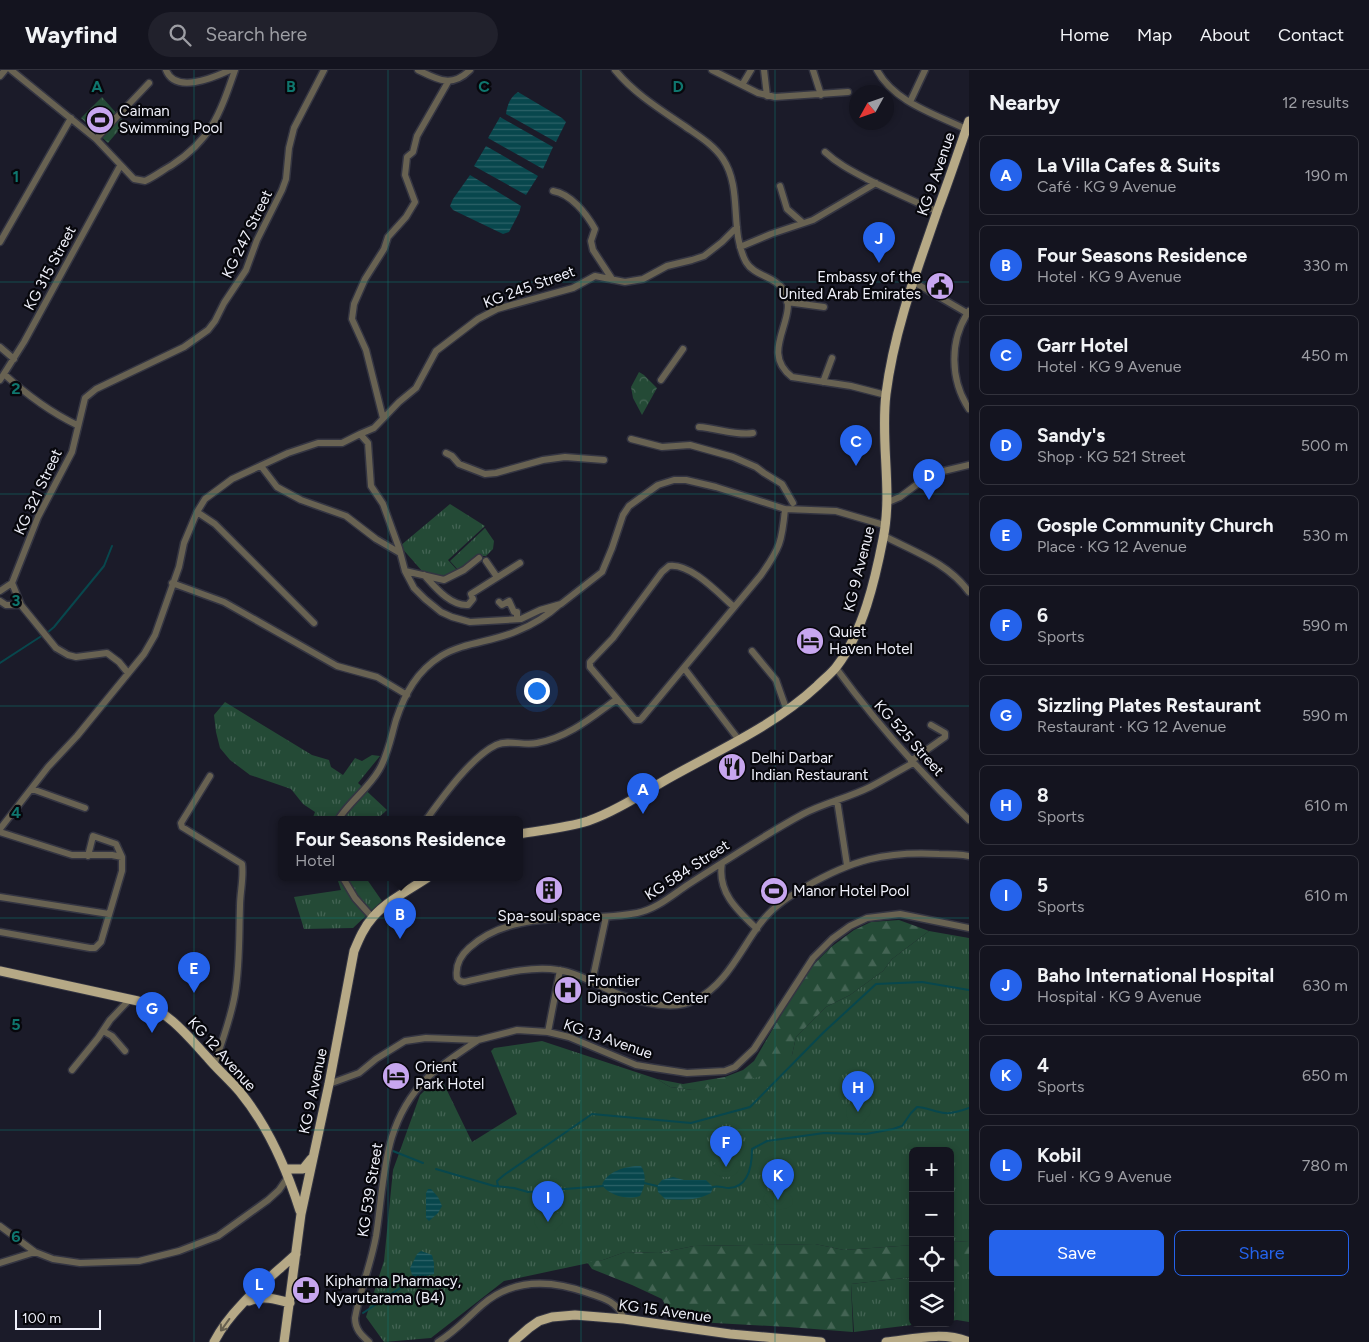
<!DOCTYPE html>
<html lang="en">
<head>
<meta charset="utf-8">
<style>
  body { margin:0; font-family:Figtree,sans-serif; background:#21212c; color:#f1f3f6 }
  .controls { position:absolute; right:15px; bottom:15px; display:grid; overflow:hidden; border-radius:8px; box-shadow:0 2px 8px #0003 }
  .controls button { width:45px; height:45px; display:grid; place-items:center; padding:0; border:0; border-bottom:1px solid #33333d; background:#14141f; color:#f1f3f6; font:25px sans-serif }
  .compass { position:absolute; left:849px; top:15px; width:45px; height:45px; border-radius:50%; background:#14141f; box-shadow:0 2px 8px #0003; rotate:230deg }
  .scale { position:absolute; left:15px; bottom:12px; width:86px; box-sizing:border-box; padding-left:5px; border:2px solid #eff0fa; border-top:0; font-size:14px; line-height:18px; white-space:nowrap; color:#eff0fa; -webkit-text-stroke:4px #07070c; paint-order:stroke }
  .you { position:absolute; left:536px; top:620px; width:18px; height:18px; margin:-12px; border:4px solid #fff; border-radius:50%; background:#1a73e8; box-shadow:0 0 0 8px #1a73e833 }
  .badge { display:grid; place-items:center; width:32px; height:32px; border-radius:50%; background:#2563eb; color:#fff; font-size:16px; font-weight:700 }
  .pin { position:absolute; translate:-50% -41px; filter:drop-shadow(0 1px 2px #0008) }
  .pin::after { content:''; position:absolute; top:26px; width:18px; height:15px; background:inherit; clip-path:polygon(0 0,100% 0,50% 100%) }
  .popup { position:absolute; left:278px; top:746px; width:245px; height:65px; box-sizing:border-box; display:grid; place-content:center; border-radius:8px; background:#14141f; filter:drop-shadow(0 1px 4px #0005); font-size:16px; white-space:nowrap; color:#9d9ea4 }
  .popup b { font-size:19px; color:#f1f3f6 }
  .popup::after { content:''; position:absolute; left:50%; top:100%; margin-left:-10px; border:10px solid transparent; border-top-color:#14141f }
  .list { margin:0; padding:0; list-style:none }
  h2 { display:flex; justify-content:space-between; align-items:center; height:65px; margin:0; padding:0 20px; font-size:21px }
  h2 small { font-size:16px; font-weight:400; color:#9d9ea4 }
  .list li { display:grid; grid-template-columns:32px 1fr auto; gap:15px; align-items:center; box-sizing:border-box; height:80px; margin:0 10px 10px; padding:0 10px; border:1px solid #33333d; border-radius:8px }
  .list b { display:block; font-size:19px; white-space:nowrap }
  .list p { margin:0; font-size:16px; white-space:nowrap; color:#9d9ea4 }
  .list em { font-size:16px; font-style:normal; color:#9d9ea4 }
  .actions { display:flex; gap:10px; padding:15px 20px }
  .actions a { flex:1; padding:11px 0; border:1px solid #2563eb; border-radius:8px; text-align:center; font-size:18px; color:#2563eb }
  .actions .main { background:#2563eb; color:#fff }
  .icon { flex:none; width:28px; height:28px; fill:none; stroke:currentColor; stroke-width:2; stroke-linecap:round; stroke-linejoin:round }
  .map { position:relative; flex:none; width:969px; height:1272px; overflow:hidden }
  header { display:flex; align-items:center; gap:30px; box-sizing:border-box; height:70px; padding:0 25px; background:#14141f; border-bottom:1px solid #33333d }
  header strong { font-size:24px }
  nav { display:flex; gap:28px; margin-inline-start:auto; font-size:18px }
  .search { width:350px; height:45px; background:#21212c; display:flex; align-items:center; gap:12px; box-sizing:border-box; padding:0 18px; border-radius:28px; color:#9d9ea4; font-size:19px }
  main { display:flex }
  aside { flex:1; background:#14141f }
  .map>svg:first-child { display:block }
  .grass { fill:url(#grass-tufts) }
  .forest { fill:url(#forest-firs) }
  .park { fill:url(#park-crowns) }
  .pitch { fill:#244a36 }
  .water { fill:url(#water-rules) }
  .lines { fill:none; stroke-linecap:round; stroke-linejoin:round }
  .stream { stroke:#08474d; stroke-width:2 }
  .minor-casing { stroke:#343542; stroke-width:9 }
  .major-casing { stroke:#343542; stroke-width:11 }
  .minor { stroke:#686252; stroke-width:6 }
  .major { stroke:#b6a986; stroke-width:9 }
  .oneway { stroke:#67604f }
  .grid { fill:none; stroke:#0f766e; stroke-width:1; stroke-opacity:0.55 }
  .labels { text-anchor:middle; dominant-baseline:central; stroke-width:4.5; stroke-linejoin:round; paint-order:stroke }
  .poi-label { font-size:15px; fill:#eff0fa; stroke:#07070c; text-anchor:start }
  .street-label { font-size:15px; fill:#eff0fa; stroke:#07070c }
  .grid-label { font-size:16px; text-anchor:middle; font-weight:bold; fill:#0f766e; stroke:#07070c; stroke-width:4.5; stroke-linejoin:round; paint-order:stroke }
</style>
</head>
<body>
<header>
<strong>Wayfind</strong>
<div class="search"><svg class="icon" aria-label="search" viewBox="0 0 24 24"><circle cx="10" cy="10" r="6"/><path d="M15 15l6 6"/></svg>Search here</div>
<nav><a>Home</a><a>Map</a><a>About</a><a>Contact</a></nav>
</header>
<main>
<div class="map">
<svg width="969" height="1272" viewBox="0 0 969 1272">
  <defs>
    <pattern id="grass-tufts" width="24" height="20" patternUnits="userSpaceOnUse" patternTransform="scale(1.25)"><rect width="24" height="20" fill="#244a36"/><path d="M3 7l-1-3M5 7V3M7 7l1-3M15 17l-1-3M17 17v-4M19 17l1-3" fill="none" stroke="#446454"/></pattern>
    <pattern id="forest-firs" width="22" height="20" patternUnits="userSpaceOnUse" patternTransform="scale(1.25)"><rect width="22" height="20" fill="#244a36"/><path d="M5 1l3.5 6h-7zM16 11l3.5 6h-7z" fill="#446454"/></pattern>
    <pattern id="park-crowns" width="20" height="18" patternUnits="userSpaceOnUse" patternTransform="scale(1.25)"><rect width="20" height="18" fill="#244a36"/><path d="M2 6a3 3 0 1 1 6 0M12 15a3 3 0 1 1 6 0" fill="none" stroke="#446454"/></pattern>
    <pattern id="water-rules" width="6" height="5" patternUnits="userSpaceOnUse" patternTransform="scale(1.25)"><rect width="6" height="5" fill="#08474d"/><path d="M0 2.5h6" fill="none" stroke="#2c6268"/></pattern>
  </defs>
  <rect width="100%" height="100%" fill="#1b1b29"/>
  <path class="grass" d="M450,434L485,456L448,490L457,500L443,508L422,501L400,476Z
    M485,458L494,471L493,479L486,486H479L459,501L450,491Z
    M225,632L312,685L329,690L331,697L343,705L355,688L362,691L372,685L380,686L358,713L387,740L376,750H312L315,742L303,734L291,719L250,705L230,690L220,678L216,662L214,645Z
    M337,808H366L382,831L353,858L304,859L294,827L341,820Z
    M929,861L969,868V1171L950,1172V1081H913V1175L844,1180L815,1174L694,1176L659,1183L625,1182L603,1190L504,1211L431,1268L384,1272L366,1247L384,1191L393,1100L420,1025L440,1006L472,1072L517,1044L491,981L494,978L542,971L657,1009L670,1017L693,1020L792,985L796,967L826,937L850,925L883,901L892,889Z
    M950,1204H969V1252L957,1250L950,1251Z
    M913,1207V1253H928L854,1262L851,1214Z"/>
  <path class="forest" d="M899,850L929,861L892,889L883,901L850,925L826,937L796,967L792,985L778,999L765,1005L734,1014L693,1020L670,1017L657,1009L683,1014L725,1007L743,1000L754,991L799,914L812,896L831,877L854,860L871,852Z
    M969,1171V1204H950V1172Z
    M815,1174L844,1180L913,1175V1207L851,1214L853,1262L788,1257L697,1252L672,1247L662,1229L632,1215L592,1199L587,1192L603,1190L625,1182L659,1183L694,1176Z"/>
  <path class="park" d="M102,27L125,53L108,73L81,48Z
    M639,302L644,305L657,318L642,345L633,328L631,317Z"/>
  <path class="pitch" d="M865,1029L870,1032L872,1036L870,1044L862,1054C850,1057 844,1048 847,1037L853,1033Z
    M732,1086L740,1092C741,1109 721,1111 712,1101V1096L724,1088Z
    M769,1121L788,1122L792,1128L793,1134C788,1140 777,1140 770,1138L763,1129L765,1124Z
    M546,1142L559,1143L562,1146L563,1153L554,1161H540C535,1156 532,1152 537,1145Z"/>
  <path class="water" d="M518,22L562,48L566,52L556,72L506,44C507,35 511,26 518,22Z
    M500,47L553,77L543,99L488,68Z
    M486,76L538,106L526,125L474,96Z
    M470,105L521,136L519,143L509,162L503,164L453,140L450,136L453,129Z
    M638,1096H641C647,1105 645,1117 640,1126C627,1130 610,1126 602,1115C606,1102 626,1096 638,1096Z
    M673,1107L684,1110H706L713,1117L711,1123C697,1131 681,1130 665,1129L658,1122L657,1116L662,1110Z
    M428,1119H431L438,1127L442,1136L438,1143L429,1151L426,1148V1123Z
    M421,1181L432,1185L434,1193V1204L417,1208L412,1205L410,1198L417,1184Z"/>
  <g class="lines">
    <path class="stream" d="M47,563L54,557L104,496L112,476
      M0,593L43,565
      M393,1081L423,1093
      M436,1099L494,1116L514,1118L528,1122L603,1116
      M644,1113L657,1116
      M498,1116L497,1111L504,1105L592,1044L691,1053L750,1037L824,962L876,914L922,912L969,920
      M713,1117C719,1115 723,1118 729,1118C749,1117 752,1095 752,1079L767,1071L824,1063L866,1064L893,1059L902,1056L911,1043L917,1037C926,1037 935,1042 945,1043C953,1044 961,1041 969,1038
      M363,1243L415,1208"/>
    <defs>
      <path id="minor" d="M11,0L96,69L134,109L145,111C154,107 163,100 172,95C212,69 220,43 235,0
        M166,0C175,24 213,8 230,0
        M418,0C438,10 452,18 470,0
        M615,0C634,23 658,38 683,55C697,65 713,74 723,89C743,119 729,161 746,192C754,206 774,206 783,219C802,247 757,280 792,307L851,316L886,325
        M712,0L758,23L775,27L848,22
        M764,0L767,26
        M813,0L821,25
        M877,0C894,32 935,44 966,59
        M0,6L5,0
        M742,15L751,0
        M910,32L925,0
        M96,69L149,13
        M825,82C838,94 852,101 867,109C891,121 914,131 938,142
        M780,116L787,139L803,153
        M553,121C571,124 586,143 595,159L591,171L593,180L612,209
        M0,172L71,48
        M740,177L771,164L813,150L876,113
        M912,211L967,243
        M787,232L824,237
        M969,241C949,270 950,310 969,339
        M0,277L14,289
        M4,304C27,325 50,342 77,355
        M0,310L24,272L120,96
        M661,310L683,279
        M823,312L832,288
        M383,348L366,280L352,249L354,234L365,209L384,179L388,167L406,147L415,132L405,105L407,87L413,82L417,66L448,12
        M699,357C716,358 737,366 753,363
        M360,364L374,358L399,332L416,318L436,281L478,249L497,239L573,218L595,206L625,212L643,209L667,196L692,190L704,186L722,172L737,157
        M631,369L662,377L690,375L733,387L756,397L764,403L782,414L793,433
        M446,383L452,386L459,394L485,404L496,403L543,390L565,387L604,390
        M261,396L277,417L301,430L346,446L376,469L400,483
        M886,433L900,427L931,404L969,395
        M197,442L215,454L314,553
        M884,466C915,482 948,493 969,522
        M486,491L497,507
        M405,501L444,510L464,500L479,488
        M424,505C435,517 450,536 468,535L473,529L471,524L520,493
        M12,513L21,535L56,578L68,585L76,587L107,583L119,592L128,603
        M172,513L224,532L337,596L377,607L407,625
        M0,521L12,513L38,447L72,382L85,328L96,319L184,277L208,260L215,251L224,233L246,200L257,170L282,120L286,109L289,78L294,58L324,0
        M0,531L6,535H21
        M499,532L502,535L509,531L514,542H517V549
        M734,537C719,524 691,493 669,496L662,502L613,568L590,592V597L635,650H640L642,648L761,505C780,478 782,472 785,439
        M752,581L776,610L787,641
        M684,598L739,670
        M836,598C876,653 920,702 969,750
        M911,691L945,667V663L931,655
        M913,693C898,701 884,710 870,717C848,728 824,733 803,744C764,765 727,790 689,814C672,825 657,839 637,843C582,854 514,837 469,878C460,886 455,895 457,908L460,911L464,912C493,906 529,895 558,900C581,903 600,918 621,925C643,933 674,941 695,930C727,915 742,876 763,850C774,836 790,826 805,817C852,790 885,781 939,784C949,784 959,784 969,786
        M210,706L181,753L182,757L242,794C244,807 240,822 240,836C239,865 240,895 235,924C231,948 222,972 214,995
        M32,719L85,738
        M837,730L847,795
        M338,750C349,732 368,719 379,700C388,685 391,667 396,650C405,623 417,601 441,586C464,572 493,572 517,561C532,555 547,546 559,535
        M426,750C442,728 471,687 496,675C509,669 523,676 537,673C569,667 592,647 617,629
        M0,759L48,697L77,666L144,584L155,565L179,497L184,473L197,442L205,429L232,409L288,383L318,373H342L360,364L368,373L371,416L383,434L399,478L405,501L414,518L425,529L441,542L452,547L470,552L521,549L540,540L561,534L602,502L612,478L623,445L629,436L658,415L674,410H686L716,417L785,439L836,441L884,455
        M0,762L72,785H112L122,787
        M722,793C717,822 737,840 757,859
        M343,808L355,828L372,847
        M0,827L109,844
        M0,862L90,878H95L101,872L122,801V787L116,774L93,766L88,786
        M592,912L606,847
        M103,961L112,966L125,981
        M548,962L560,900
        M72,1000L98,968L110,950L130,929
        M329,1014L359,1003L376,989L405,971L426,968L478,970L517,960L548,962L569,967L636,995L654,998L687,1003L725,1001L735,997L754,979L813,888L832,869L850,856L867,848L900,844L969,858
        M0,1156L35,1182L53,1189L80,1193L139,1191L179,1181L218,1166L268,1130L279,1120L288,1107
        M0,1193L35,1182
        M369,1272C361,1265 355,1259 355,1248C360,1220 371,1194 376,1166C385,1108 382,1054 426,1009C441,994 461,982 478,970
        M438,1272C455,1262 467,1248 482,1235C513,1208 552,1210 588,1223C604,1228 618,1232 624,1249"/>
      <path id="major" d="M519,764C542,760 566,758 588,751C617,741 644,722 671,707C721,679 775,655 817,616C824,609 832,603 837,596C863,562 875,510 883,469C893,421 880,372 886,324C894,260 917,200 938,139C949,110 959,80 969,51
        M0,901L138,931C168,941 187,965 208,988C218,1000 230,1010 240,1022C268,1056 287,1100 300,1141
        M285,1099H303L311,1089
        M249,1231C263,1225 276,1229 290,1233
        M214,1272C232,1237 268,1210 296,1184
        M284,1272L301,1144L329,1014L354,881C359,869 364,857 373,847C387,831 409,820 427,808
        M513,1272L529,1258L539,1251L552,1247L575,1245L624,1249L730,1264L821,1272
        M886,1272C913,1269 944,1261 969,1272"/>
    </defs>
    <use href="#minor" class="minor-casing"/>
    <use href="#major" class="major-casing"/>
    <use href="#minor" class="minor"/>
    <use href="#major" class="major"/>
  </g>
  <defs><path id="oneway-shaft" d="M-6 0H5M1.5-3L5.5 0L1.5 3" fill="none" stroke-width="1.6" stroke-linecap="round" stroke-linejoin="round" transform="scale(1.25)"/></defs>
  <use class="oneway" href="#oneway-shaft" transform="translate(225 1255) rotate(126)"/>
  <path class="grid" d="M194,0V1272M388,0V1272M581,0V1272M775,0V1272M0,212H969M0,424H969M0,636H969M0,848H969M0,1060H969"/>
  <defs>
    <symbol id="stadium-disc" viewBox="-11 -11 22 22"><circle r="9.5" fill="#c7a6ef" stroke="#07070c"/><path d="M0-5a6.5 5 0 1 0 0 10a6.5 5 0 1 0 0-10ZM-3.5-1.8h7v3.6h-7Z" fill="#111"/></symbol>
    <symbol id="civic-disc" viewBox="-11 -11 22 22"><circle r="9.5" fill="#c7a6ef" stroke="#07070c"/><path d="M-.6-6.5H3V-4.5H.6V-3L4-1V1h2V6H-6V1h2V-1L-.6-3ZM-1.2 2.5V6h2.4V2.5Z" fill="#111"/></symbol>
    <symbol id="hotel-disc" viewBox="-11 -11 22 22"><circle r="9.5" fill="#c7a6ef" stroke="#07070c"/><path d="M-6-4.5h1.5V1H6V5H4.5V3h-9V5H-6ZM-4 0a1.8 1.8 0 1 1 3.6 0ZM.5 0V-2.5h3Q6-2.5 6 0Z" fill="#111"/></symbol>
    <symbol id="restaurant-disc" viewBox="-11 -11 22 22"><circle r="9.5" fill="#c7a6ef" stroke="#07070c"/><path d="M-5-6h1v4h1v-4h1v4h1v-4h1v5L-1.5 .5V6h-2V.5L-5-1ZM5-6V6H3V1.5H1.5Q1.5-4 5-6Z" fill="#111"/></symbol>
    <symbol id="building-disc" viewBox="-11 -11 22 22"><circle r="9.5" fill="#c7a6ef" stroke="#07070c"/><path d="M-4-6H4V6H1V3H-1V6H-4ZM-2.5-4.3h1.7v1.8h-1.7ZM.8-4.3h1.7v1.8H.8ZM-2.5-1h1.7V.8h-1.7ZM.8-1h1.7V.8H.8Z" fill="#111"/></symbol>
    <symbol id="hospital-disc" viewBox="-11 -11 22 22"><circle r="9.5" fill="#c7a6ef" stroke="#07070c"/><path d="M-5-5h3v3.5h4V-5h3V5h-3V1.5h-4V5h-3Z" fill="#111"/></symbol>
    <symbol id="pharmacy-disc" viewBox="-11 -11 22 22"><circle r="9.5" fill="#c7a6ef" stroke="#07070c"/><path d="M-2-6h4v4h4v4h-4v4h-4v-4h-4v-4h4Z" fill="#111"/></symbol>
  </defs>
  <g fill-rule="evenodd">
    <use href="#stadium-disc" x="84" y="34" width="32" height="32"/>
    <use href="#civic-disc" x="924" y="200" width="32" height="32"/>
    <use href="#hotel-disc" x="794" y="555" width="32" height="32"/>
    <use href="#restaurant-disc" x="716" y="681" width="32" height="32"/>
    <use href="#building-disc" x="533" y="804" width="32" height="32"/>
    <use href="#stadium-disc" x="758" y="805" width="32" height="32"/>
    <use href="#hospital-disc" x="552" y="904" width="32" height="32"/>
    <use href="#hotel-disc" x="380" y="990" width="32" height="32"/>
    <use href="#pharmacy-disc" x="290" y="1204" width="32" height="32"/>
  </g>
  <g class="labels">
    <g class="poi-label">
      <text x="119" y="41">Caiman<tspan x="119" dy="17">Swimming Pool</tspan></text>
      <text x="921" y="207" text-anchor="end">Embassy of the<tspan x="921" dy="17">United Arab Emirates</tspan></text>
      <text x="829" y="562">Quiet<tspan x="829" dy="17">Haven Hotel</tspan></text>
      <text x="751" y="688">Delhi Darbar<tspan x="751" dy="17">Indian Restaurant</tspan></text>
      <text x="793" y="821">Manor Hotel Pool</text>
      <text x="549" y="846" text-anchor="middle">Spa-soul space</text>
      <text x="587" y="911">Frontier<tspan x="587" dy="17">Diagnostic Center</tspan></text>
      <text x="415" y="997">Orient<tspan x="415" dy="17">Park Hotel</tspan></text>
      <text x="325" y="1211">Kipharma Pharmacy,<tspan x="325" dy="17">Nyarutarama (B4)</tspan></text>
    </g>
    <g class="street-label">
      <text transform="translate(936 104) rotate(-71)">KG 9 Avenue</text>
      <text transform="translate(247 164) rotate(-64)">KG 247 Street</text>
      <text transform="translate(50 198) rotate(-62)">KG 315 Street</text>
      <text transform="translate(529 217) rotate(-20)">KG 245 Street</text>
      <text transform="translate(38 422) rotate(-65)">KG 321 Street</text>
      <text transform="translate(859 499) rotate(-76)">KG 9 Avenue</text>
      <text transform="translate(909 668) rotate(48)">KG 525 Street</text>
      <text transform="translate(687 800) rotate(-33)">KG 584 Street</text>
      <text transform="translate(608 969) rotate(19)">KG 13 Avenue</text>
      <text transform="translate(222 984) rotate(48)">KG 12 Avenue</text>
      <text transform="translate(313 1021) rotate(-78)">KG 9 Avenue</text>
      <text transform="translate(370 1120) rotate(-81)">KG 539 Street</text>
      <text transform="translate(665 1241) rotate(8)">KG 15 Avenue</text>
    </g>
  </g>
  <g class="grid-label">
    <text x="97" y="22">A</text>
    <text x="291" y="22">B</text>
    <text x="484" y="22">C</text>
    <text x="678" y="22">D</text>
    <text x="16" y="112">1</text>
    <text x="16" y="324">2</text>
    <text x="16" y="536">3</text>
    <text x="16" y="748">4</text>
    <text x="16" y="960">5</text>
    <text x="16" y="1172">6</text>
  </g>
</svg>
<div class="controls">
<button>+</button>
<button>−</button>
<button><svg class="icon" aria-label="locate" viewBox="0 0 24 24"><circle cx="12" cy="12" r="6"/><path d="M12 2v4M12 18v4M2 12h4M18 12h4"/></svg></button>
<button><svg class="icon" aria-label="layers" viewBox="0 0 24 24"><path d="M12 4l9 5-9 5-9-5zM3 14l9 5 9-5"/></svg></button>
</div>
<svg class="compass" viewBox="-18 -18 36 36"><path d="M0-13l5 13h-10z" fill="#e53935"/><path d="M0 13l5-13h-10z" fill="#9d9ea4"/></svg>
<div class="scale">100 m</div>
<div class="you"></div>
<div class="pin badge" style="left:643px;top:744px">A</div>
<div class="pin badge" style="left:400px;top:869px">B</div>
<div class="popup"><b>Four Seasons Residence</b>Hotel</div>
<div class="pin badge" style="left:856px;top:396px">C</div>
<div class="pin badge" style="left:929px;top:430px">D</div>
<div class="pin badge" style="left:194px;top:923px">E</div>
<div class="pin badge" style="left:726px;top:1097px">F</div>
<div class="pin badge" style="left:152px;top:963px">G</div>
<div class="pin badge" style="left:858px;top:1042px">H</div>
<div class="pin badge" style="left:548px;top:1152px">I</div>
<div class="pin badge" style="left:879px;top:193px">J</div>
<div class="pin badge" style="left:778px;top:1130px">K</div>
<div class="pin badge" style="left:259px;top:1239px">L</div>
</div>
<aside>
<h2>Nearby<small>12 results</small></h2>
<ul class="list">
<li><span class="badge">A</span><div><b>La Villa Cafes &amp; Suits</b><p>Café · KG 9 Avenue</p></div><em>190 m</em></li>
<li><span class="badge">B</span><div><b>Four Seasons Residence</b><p>Hotel · KG 9 Avenue</p></div><em>330 m</em></li>
<li><span class="badge">C</span><div><b>Garr Hotel</b><p>Hotel · KG 9 Avenue</p></div><em>450 m</em></li>
<li><span class="badge">D</span><div><b>Sandy's</b><p>Shop · KG 521 Street</p></div><em>500 m</em></li>
<li><span class="badge">E</span><div><b>Gosple Community Church</b><p>Place · KG 12 Avenue</p></div><em>530 m</em></li>
<li><span class="badge">F</span><div><b>6</b><p>Sports</p></div><em>590 m</em></li>
<li><span class="badge">G</span><div><b>Sizzling Plates Restaurant</b><p>Restaurant · KG 12 Avenue</p></div><em>590 m</em></li>
<li><span class="badge">H</span><div><b>8</b><p>Sports</p></div><em>610 m</em></li>
<li><span class="badge">I</span><div><b>5</b><p>Sports</p></div><em>610 m</em></li>
<li><span class="badge">J</span><div><b>Baho International Hospital</b><p>Hospital · KG 9 Avenue</p></div><em>630 m</em></li>
<li><span class="badge">K</span><div><b>4</b><p>Sports</p></div><em>650 m</em></li>
<li><span class="badge">L</span><div><b>Kobil</b><p>Fuel · KG 9 Avenue</p></div><em>780 m</em></li>
</ul>
<div class="actions"><a class="main">Save</a><a>Share</a></div>
</aside>
</main>
</body>
</html>
